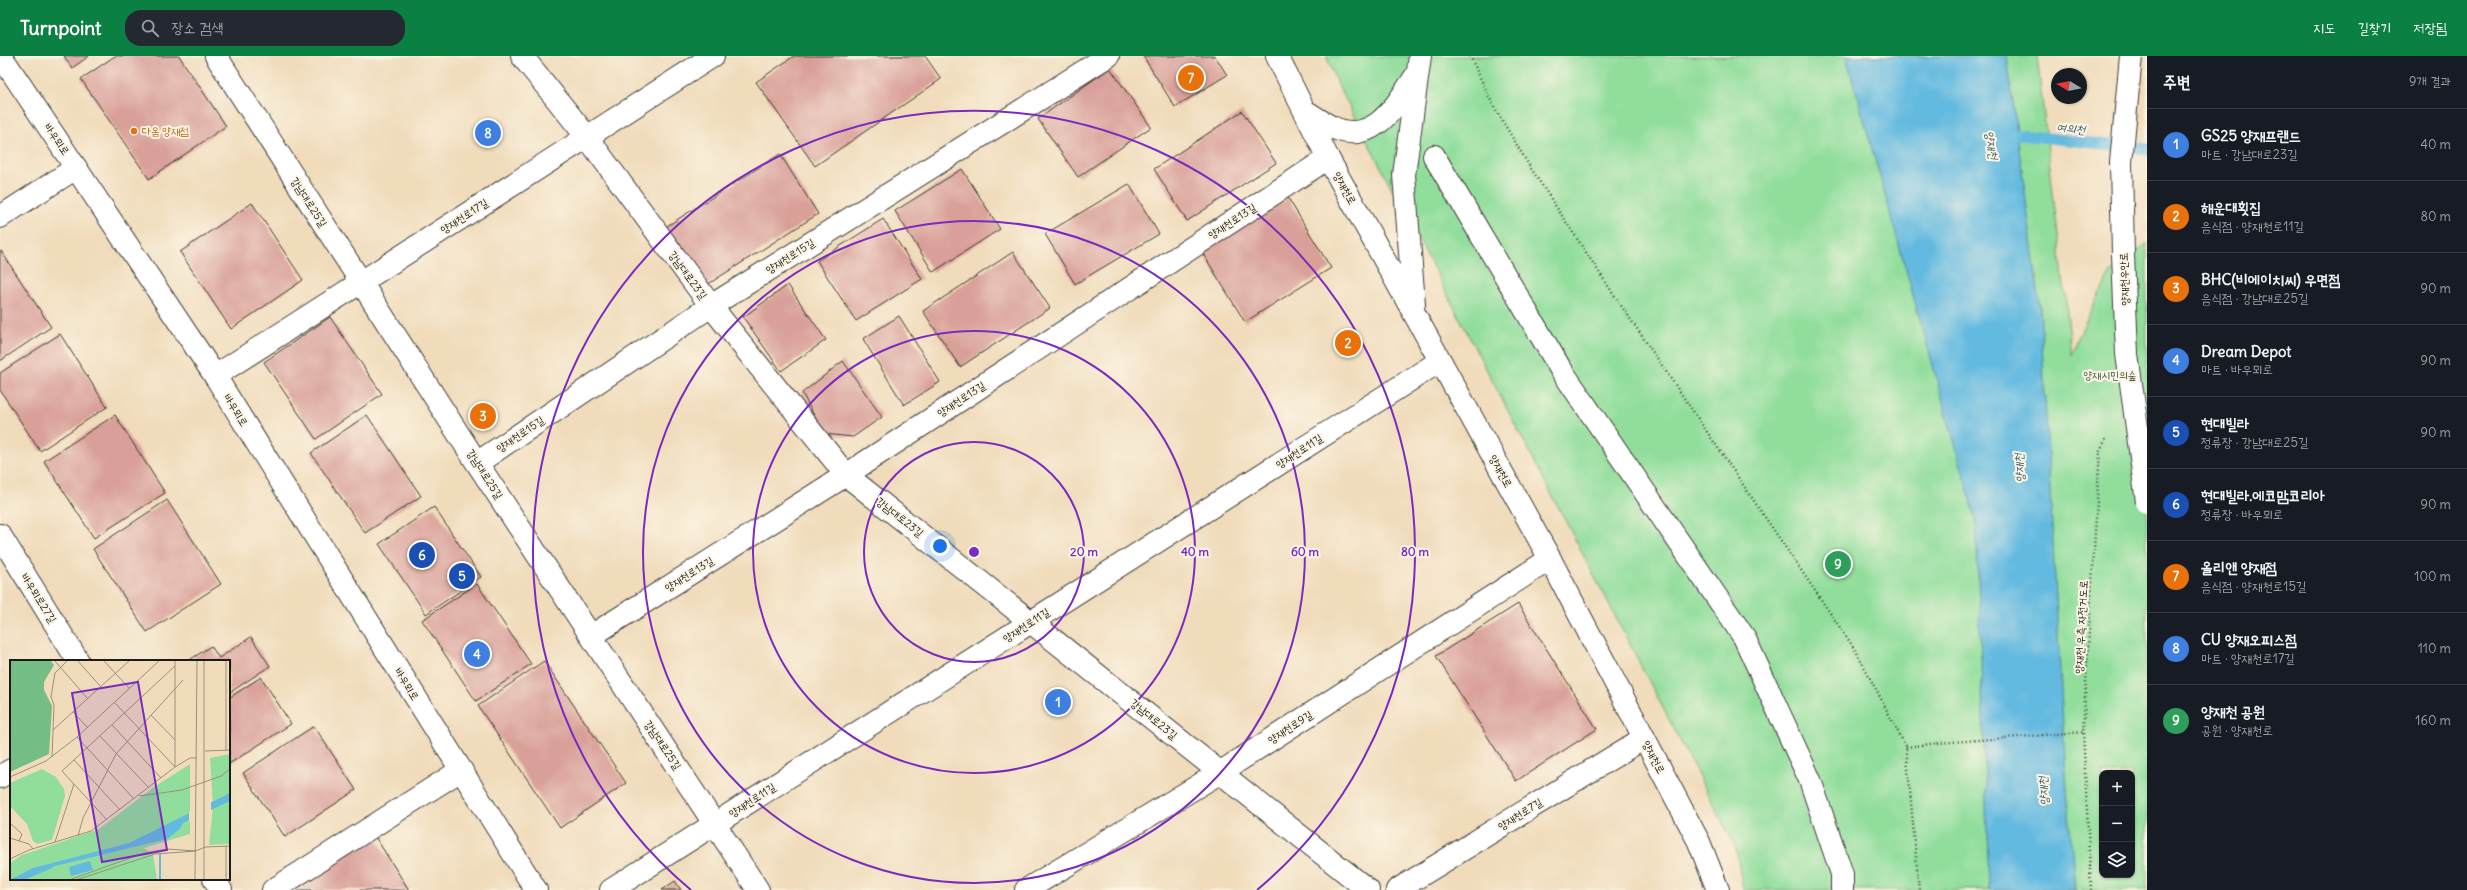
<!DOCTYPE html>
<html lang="ko">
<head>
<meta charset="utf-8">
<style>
  body { margin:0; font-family:Delius,"Poor Story",sans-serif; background:#242831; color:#f1f3f6 }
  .controls { position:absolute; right:12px; bottom:12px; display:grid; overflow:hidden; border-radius:8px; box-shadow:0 1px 3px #0004 }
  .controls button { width:36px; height:36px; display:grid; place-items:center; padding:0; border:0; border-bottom:1px solid #363941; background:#171b24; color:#f1f3f6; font:20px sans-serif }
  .compass { position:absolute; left:2051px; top:12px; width:36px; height:36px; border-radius:50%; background:#171b24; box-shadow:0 1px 3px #0004; rotate:280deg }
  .you { position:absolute; left:940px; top:490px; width:14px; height:14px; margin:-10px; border:3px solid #fff; border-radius:50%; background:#1a73e8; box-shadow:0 0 0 6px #1a73e833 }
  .badge { display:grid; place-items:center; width:26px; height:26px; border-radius:50%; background:#0b8043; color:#fff; font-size:13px; font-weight:700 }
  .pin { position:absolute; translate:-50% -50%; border:2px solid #fff; box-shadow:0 1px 4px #0006 }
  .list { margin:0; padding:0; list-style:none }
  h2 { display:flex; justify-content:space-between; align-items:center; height:52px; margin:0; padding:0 16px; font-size:17px }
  h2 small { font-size:13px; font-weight:400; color:#9ea1a6 }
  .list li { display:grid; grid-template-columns:26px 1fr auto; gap:12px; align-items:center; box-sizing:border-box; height:72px; padding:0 16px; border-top:1px solid #363941 }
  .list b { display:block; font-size:15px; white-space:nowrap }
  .list p { margin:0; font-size:13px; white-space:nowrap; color:#9ea1a6 }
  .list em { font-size:13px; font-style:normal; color:#9ea1a6 }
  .icon { flex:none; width:22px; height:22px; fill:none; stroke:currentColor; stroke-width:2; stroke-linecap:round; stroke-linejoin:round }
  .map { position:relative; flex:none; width:2147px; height:834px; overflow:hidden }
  header { display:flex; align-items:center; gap:24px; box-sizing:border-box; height:56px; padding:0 20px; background:#0b8043; color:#fff }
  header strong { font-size:19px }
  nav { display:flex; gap:22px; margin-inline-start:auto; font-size:14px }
  .search { width:280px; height:36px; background:#242831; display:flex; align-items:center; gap:10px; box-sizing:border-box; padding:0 14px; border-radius:16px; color:#9ea1a6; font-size:15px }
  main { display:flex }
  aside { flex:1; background:#171b24 }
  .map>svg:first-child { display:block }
  .green { fill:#91de9c; stroke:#567d5c; fill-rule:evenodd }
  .water { fill:#63bae0; stroke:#406b7e }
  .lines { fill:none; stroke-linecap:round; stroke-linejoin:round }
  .stream { stroke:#63bae0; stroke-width:11 }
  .building { fill:#d9a099 }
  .street-casing { stroke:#3c3934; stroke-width:24 }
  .secondary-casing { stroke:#3c3934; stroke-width:24 }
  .path { stroke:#3c3934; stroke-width:2.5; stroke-dasharray:1 3; stroke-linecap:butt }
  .street { stroke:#fff; stroke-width:22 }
  .secondary { stroke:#fff; stroke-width:22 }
  .secondary-bridge-casing { stroke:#3c3934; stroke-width:24; stroke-linecap:butt }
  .secondary-bridge { stroke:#fff; stroke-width:22 }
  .ring { fill:none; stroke:#7b2cbf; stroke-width:2 }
  .food-dot { fill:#e8710a; stroke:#fcf5e5; stroke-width:1.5 }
  .labels { text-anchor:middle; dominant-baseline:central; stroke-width:4; stroke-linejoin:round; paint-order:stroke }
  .food-label { font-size:11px; fill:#c56008; stroke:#fcf5e5; text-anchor:start }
  .street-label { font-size:11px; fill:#1c1c1c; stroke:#fcf5e5 }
  .park-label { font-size:11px; fill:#3f5642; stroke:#fcf5e5 }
  .water-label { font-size:12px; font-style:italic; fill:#385b6a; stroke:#fcf5e5 }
  .inset-river { fill:none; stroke:#63bae0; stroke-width:2 }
  .inset-road { fill:none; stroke:#9b8f7b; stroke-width:1 }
  .view { fill:#7b2cbf; fill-opacity:0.15; stroke:#7b2cbf; stroke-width:2 }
  .inset-edge { fill:none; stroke:#1c1c1c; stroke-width:2 }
  .centre { fill:#7b2cbf; stroke:#fcf5e5; stroke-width:2 }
  .ring-label { font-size:12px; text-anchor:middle; font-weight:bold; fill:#7b2cbf; stroke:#fcf5e5; stroke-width:4; stroke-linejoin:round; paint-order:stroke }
</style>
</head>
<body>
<header>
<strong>Turnpoint</strong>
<div class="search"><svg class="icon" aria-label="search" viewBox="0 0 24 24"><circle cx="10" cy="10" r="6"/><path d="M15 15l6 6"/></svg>장소 검색</div>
<nav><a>지도</a><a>길찾기</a><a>저장됨</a></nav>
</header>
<main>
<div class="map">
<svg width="2147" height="834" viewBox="0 0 2147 834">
  <rect width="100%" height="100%" fill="#fcf5e5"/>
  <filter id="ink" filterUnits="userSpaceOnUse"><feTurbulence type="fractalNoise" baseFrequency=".025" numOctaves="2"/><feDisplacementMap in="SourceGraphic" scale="8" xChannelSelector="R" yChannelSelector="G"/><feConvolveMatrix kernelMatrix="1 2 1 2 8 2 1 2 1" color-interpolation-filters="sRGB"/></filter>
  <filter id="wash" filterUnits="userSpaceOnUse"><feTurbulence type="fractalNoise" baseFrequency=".012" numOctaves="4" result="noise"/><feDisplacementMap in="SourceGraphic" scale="16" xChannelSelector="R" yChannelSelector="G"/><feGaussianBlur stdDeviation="0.9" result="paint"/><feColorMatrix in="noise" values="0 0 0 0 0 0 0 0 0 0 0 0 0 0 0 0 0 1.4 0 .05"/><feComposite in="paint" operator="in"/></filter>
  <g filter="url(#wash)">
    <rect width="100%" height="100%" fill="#f0dcbb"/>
    <path class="green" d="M1326,0H2037L2072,299L2079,279L2110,217L2147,187V834H1743L1736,792L1337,27ZM2102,717H2132V819H2102Z"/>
    <path class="water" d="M1846,0H2007L2040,251L2065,705L2075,834H1989L1976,463Z"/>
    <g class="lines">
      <path class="stream" d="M2003,77L2147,93"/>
    </g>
    <g id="blocks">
      <path class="building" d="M64,0H89L72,12Z
        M115,0H179L226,70L149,123L81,23Z
        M794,0H925L941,23L815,110L756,26Z
        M1143,0H1215L1227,19L1175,51Z
        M1110,12L1151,71L1078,121L1038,63Z
        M1242,55L1276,107L1187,165L1154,113Z
        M780,98L818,158L702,232L664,172Z
        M962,113L1000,173L933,216L895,155Z
        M1129,128L1159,178L1075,228L1045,178Z
        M1288,142L1331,212L1245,266L1202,196Z
        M252,147L303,224L231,273L180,196Z
        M883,163L922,223L856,265L817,205Z
        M1,195L51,271L0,305V196Z
        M1013,196L1050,252L960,311L923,255Z
        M788,229L826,284L781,315L743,261Z
        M899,260L940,326L904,349L863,283Z
        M330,261L382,338L316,383L264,306Z
        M60,278L107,351L40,395L0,334V317Z
        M843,305L882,361L853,381L824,378L802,337Z
        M115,359L165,437L94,482L44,405Z
        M367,359L421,440L365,477L311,397Z
        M167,444L221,528L147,576L93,493Z
        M434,451L481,521L426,558L379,488Z
        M477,528L531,608L476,645L422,564Z
        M1518,548L1597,673L1516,725L1436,600Z
        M251,581L270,610L229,637V605H188L211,590L219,602Z
        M544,605L626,727L560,772L478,650Z
        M261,621L291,668L229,708V642Z
        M314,670L356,734L285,781L243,717Z
        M374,779L409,834H298L295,830Z
        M675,825L681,834H662Z"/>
    </g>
  </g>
  <g filter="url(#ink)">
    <use href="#blocks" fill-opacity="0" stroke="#3c3934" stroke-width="1"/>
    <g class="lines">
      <defs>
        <path id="street" d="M216,0L477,407L758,834
          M522,0L587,81L711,250L846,419L1368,834
          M1434,100L1560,312L1744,581L1810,724L1842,818V834
          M0,161L76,112
          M215,320L713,0
          M477,407L711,250L1108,0
          M0,479L78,605
          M591,580L846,419L1328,102
          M0,721L11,714
          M214,823L221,834
          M273,834L461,714
          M611,834L1440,305
          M1026,834L1221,716L1550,503
          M1397,834L1644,682"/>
        <path id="secondary" d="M1,0L215,320L536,834
          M1277,0L1328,102L1550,503L1699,786L1718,834
          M1305,55C1314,60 1323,67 1332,71C1373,91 1396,49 1415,21
          M1414,248L1404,119L1420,0"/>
      </defs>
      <use href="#street" class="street-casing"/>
      <use href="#secondary" class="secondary-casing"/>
      <path class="path" d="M1470,0L1493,49L1530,111L1614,239L1856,595L1906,691L1919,834
        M1906,691L1939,687L2083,676
        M2091,834L2083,676L2100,394L2106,383"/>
      <use href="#street" class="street"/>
      <use href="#secondary" class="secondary"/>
      <defs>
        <path id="secondary-bridge" d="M2131,0L2121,106L2123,198L2127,298L2147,446"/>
      </defs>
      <use href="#secondary-bridge" class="secondary-bridge-casing"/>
      <use href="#secondary-bridge" class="secondary-bridge"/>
    </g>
  </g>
  <g class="ring">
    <circle cx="974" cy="496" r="110"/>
    <circle cx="974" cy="496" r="221"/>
    <circle cx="974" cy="496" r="331"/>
    <path d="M691 834A441 441 0 1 1 1257 834"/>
  </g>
  <circle class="food-dot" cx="134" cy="75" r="4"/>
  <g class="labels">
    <g class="food-label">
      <text x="142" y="75">다옴 양재점</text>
    </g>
    <g class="street-label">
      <text transform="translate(57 83) rotate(56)">바우뫼로</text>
      <text transform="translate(1345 132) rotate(61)">양재천로</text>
      <text transform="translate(309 146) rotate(57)">강남대로25길</text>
      <text transform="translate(464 160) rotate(-33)">양재천로17길</text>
      <text transform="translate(1232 165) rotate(-33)">양재천로13길</text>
      <text transform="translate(790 200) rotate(-32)">양재천로15길</text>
      <text transform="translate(688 219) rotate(54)">강남대로23길</text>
      <text transform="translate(2124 223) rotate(-92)">양재천우안로</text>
      <text transform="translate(961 343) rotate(-33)">양재천로13길</text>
      <text transform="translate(236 354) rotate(58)">바우뫼로</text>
      <text transform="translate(520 378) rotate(-34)">양재천로15길</text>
      <text transform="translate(1299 395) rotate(-33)">양재천로11길</text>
      <text transform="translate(1501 415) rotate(61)">양재천로</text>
      <text transform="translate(485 418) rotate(57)">강남대로25길</text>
      <text transform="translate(900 461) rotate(38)">강남대로23길</text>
      <text transform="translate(689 518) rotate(-32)">양재천로13길</text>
      <text transform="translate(39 542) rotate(58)">바우뫼로27길</text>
      <text transform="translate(1026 569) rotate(-33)">양재천로11길</text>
      <text transform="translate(2081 571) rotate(-87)">양재천 우측 자전거도로</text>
      <text transform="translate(407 628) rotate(58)">바우뫼로</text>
      <text transform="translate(1154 663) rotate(39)">강남대로23길</text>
      <text transform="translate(1290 671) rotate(-33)">양재천로9길</text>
      <text transform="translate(663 689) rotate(56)">강남대로25길</text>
      <text transform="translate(1654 701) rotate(62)">양재천로</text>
      <text transform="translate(752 744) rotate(-33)">양재천로11길</text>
      <text transform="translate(1520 758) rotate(-32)">양재천로7길</text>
    </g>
    <g class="park-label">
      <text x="2110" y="319">양재시민의숲</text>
    </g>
    <g class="water-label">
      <text transform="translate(2071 72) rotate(6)">여의천</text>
      <text transform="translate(1992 89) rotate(81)">양재천</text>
      <text transform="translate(2019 412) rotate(-94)">양재천</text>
      <text transform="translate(2043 735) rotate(-94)">양재천</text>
    </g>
  </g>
  <g transform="translate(10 604)">
    <rect width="220" height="220" fill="#f0dcbb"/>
    <path d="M220,94V184L199,185L203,146L200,98ZM180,104V174L134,188L143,194L147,220H0V203L12,195L89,169L144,127ZM32,109L46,117L54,129L55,136L42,180L27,184L23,181L17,164L0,146V123Z" fill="#91de9c"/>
    <path d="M0,0H40L44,5L34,22V30L42,46L39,94L0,112Z" fill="#74bd84"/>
    <path d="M220,133V141L173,163L170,169L157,179L37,208L11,220H0L23,208L119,183ZM80,201L83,210L61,216L59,207Z" fill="#63bae0"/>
    <path d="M201,141V153L179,162V152Z" fill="#f0dcbb"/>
    <path class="inset-river" d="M150,194V220M11,220L42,207"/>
    <path class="inset-road" d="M44,0L78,39M67,0L91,27M93,0L120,29M216,0V91M105,43L165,107M63,52L78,68M141,55L165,80M102,65L151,118M43,70L120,0M90,76L138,127M67,77L124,139M195,91L220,90M42,97L44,45L41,37L45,13L58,0M64,100L110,150M165,107V0M0,117L36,101L67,77L150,0M129,136L172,130L211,116L220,109M97,160L52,111L165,6M0,163L12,174L9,181M68,176L73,158L106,94L173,20M0,178L19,184L23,189M45,182L64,124M186,191L195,187L220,186M0,199L19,190L81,171L165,107L180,98H187M59,220L134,193L157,189L186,191L145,194L66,220M185,220L187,0M194,220V0M216,220V186"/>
    <path class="view" d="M128,22L157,190L92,202L62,33Z"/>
    <rect width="220" height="220" class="inset-edge"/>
  </g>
  <circle cx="974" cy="496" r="6" class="centre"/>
  <g class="ring-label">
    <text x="1084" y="500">20 m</text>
    <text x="1195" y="500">40 m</text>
    <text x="1305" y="500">60 m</text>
    <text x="1415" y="500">80 m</text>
  </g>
</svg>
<div class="controls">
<button>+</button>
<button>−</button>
<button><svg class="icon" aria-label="layers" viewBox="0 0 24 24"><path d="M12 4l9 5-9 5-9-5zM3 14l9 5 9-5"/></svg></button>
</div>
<svg class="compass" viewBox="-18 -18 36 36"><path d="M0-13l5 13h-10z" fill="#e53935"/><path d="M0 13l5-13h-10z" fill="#9ea1a6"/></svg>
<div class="you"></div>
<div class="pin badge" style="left:1058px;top:646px;background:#3f7fe0">1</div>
<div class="pin badge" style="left:1348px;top:287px;background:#e8710a">2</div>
<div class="pin badge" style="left:483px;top:360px;background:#e8710a">3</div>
<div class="pin badge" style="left:477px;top:598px;background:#3f7fe0">4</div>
<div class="pin badge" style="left:462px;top:520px;background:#1a4fb4">5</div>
<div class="pin badge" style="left:422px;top:499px;background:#1a4fb4">6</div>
<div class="pin badge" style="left:1191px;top:22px;background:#e8710a">7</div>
<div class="pin badge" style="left:488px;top:77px;background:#3f7fe0">8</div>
<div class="pin badge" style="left:1838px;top:508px;background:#2e9e5b">9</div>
</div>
<aside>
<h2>주변<small>9개 결과</small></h2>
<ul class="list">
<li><span class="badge" style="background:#3f7fe0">1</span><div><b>GS25 양재프랜드</b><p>마트 · 강남대로23길</p></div><em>40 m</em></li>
<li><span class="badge" style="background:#e8710a">2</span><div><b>해운대횟집</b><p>음식점 · 양재천로11길</p></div><em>80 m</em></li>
<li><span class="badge" style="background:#e8710a">3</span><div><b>BHC(비에이치씨) 우면점</b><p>음식점 · 강남대로25길</p></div><em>90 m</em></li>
<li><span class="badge" style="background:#3f7fe0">4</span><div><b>Dream Depot</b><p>마트 · 바우뫼로</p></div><em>90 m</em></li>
<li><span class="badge" style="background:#1a4fb4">5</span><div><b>현대빌라</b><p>정류장 · 강남대로25길</p></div><em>90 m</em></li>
<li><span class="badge" style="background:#1a4fb4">6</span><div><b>현대빌라.에코맘코리아</b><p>정류장 · 바우뫼로</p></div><em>90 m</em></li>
<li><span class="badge" style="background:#e8710a">7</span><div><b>올리앤 양재점</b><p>음식점 · 양재천로15길</p></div><em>100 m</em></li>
<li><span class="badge" style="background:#3f7fe0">8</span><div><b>CU 양재오피스점</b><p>마트 · 양재천로17길</p></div><em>110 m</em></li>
<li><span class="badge" style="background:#2e9e5b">9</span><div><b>양재천 공원</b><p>공원 · 양재천로</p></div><em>160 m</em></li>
</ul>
</aside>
</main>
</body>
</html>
